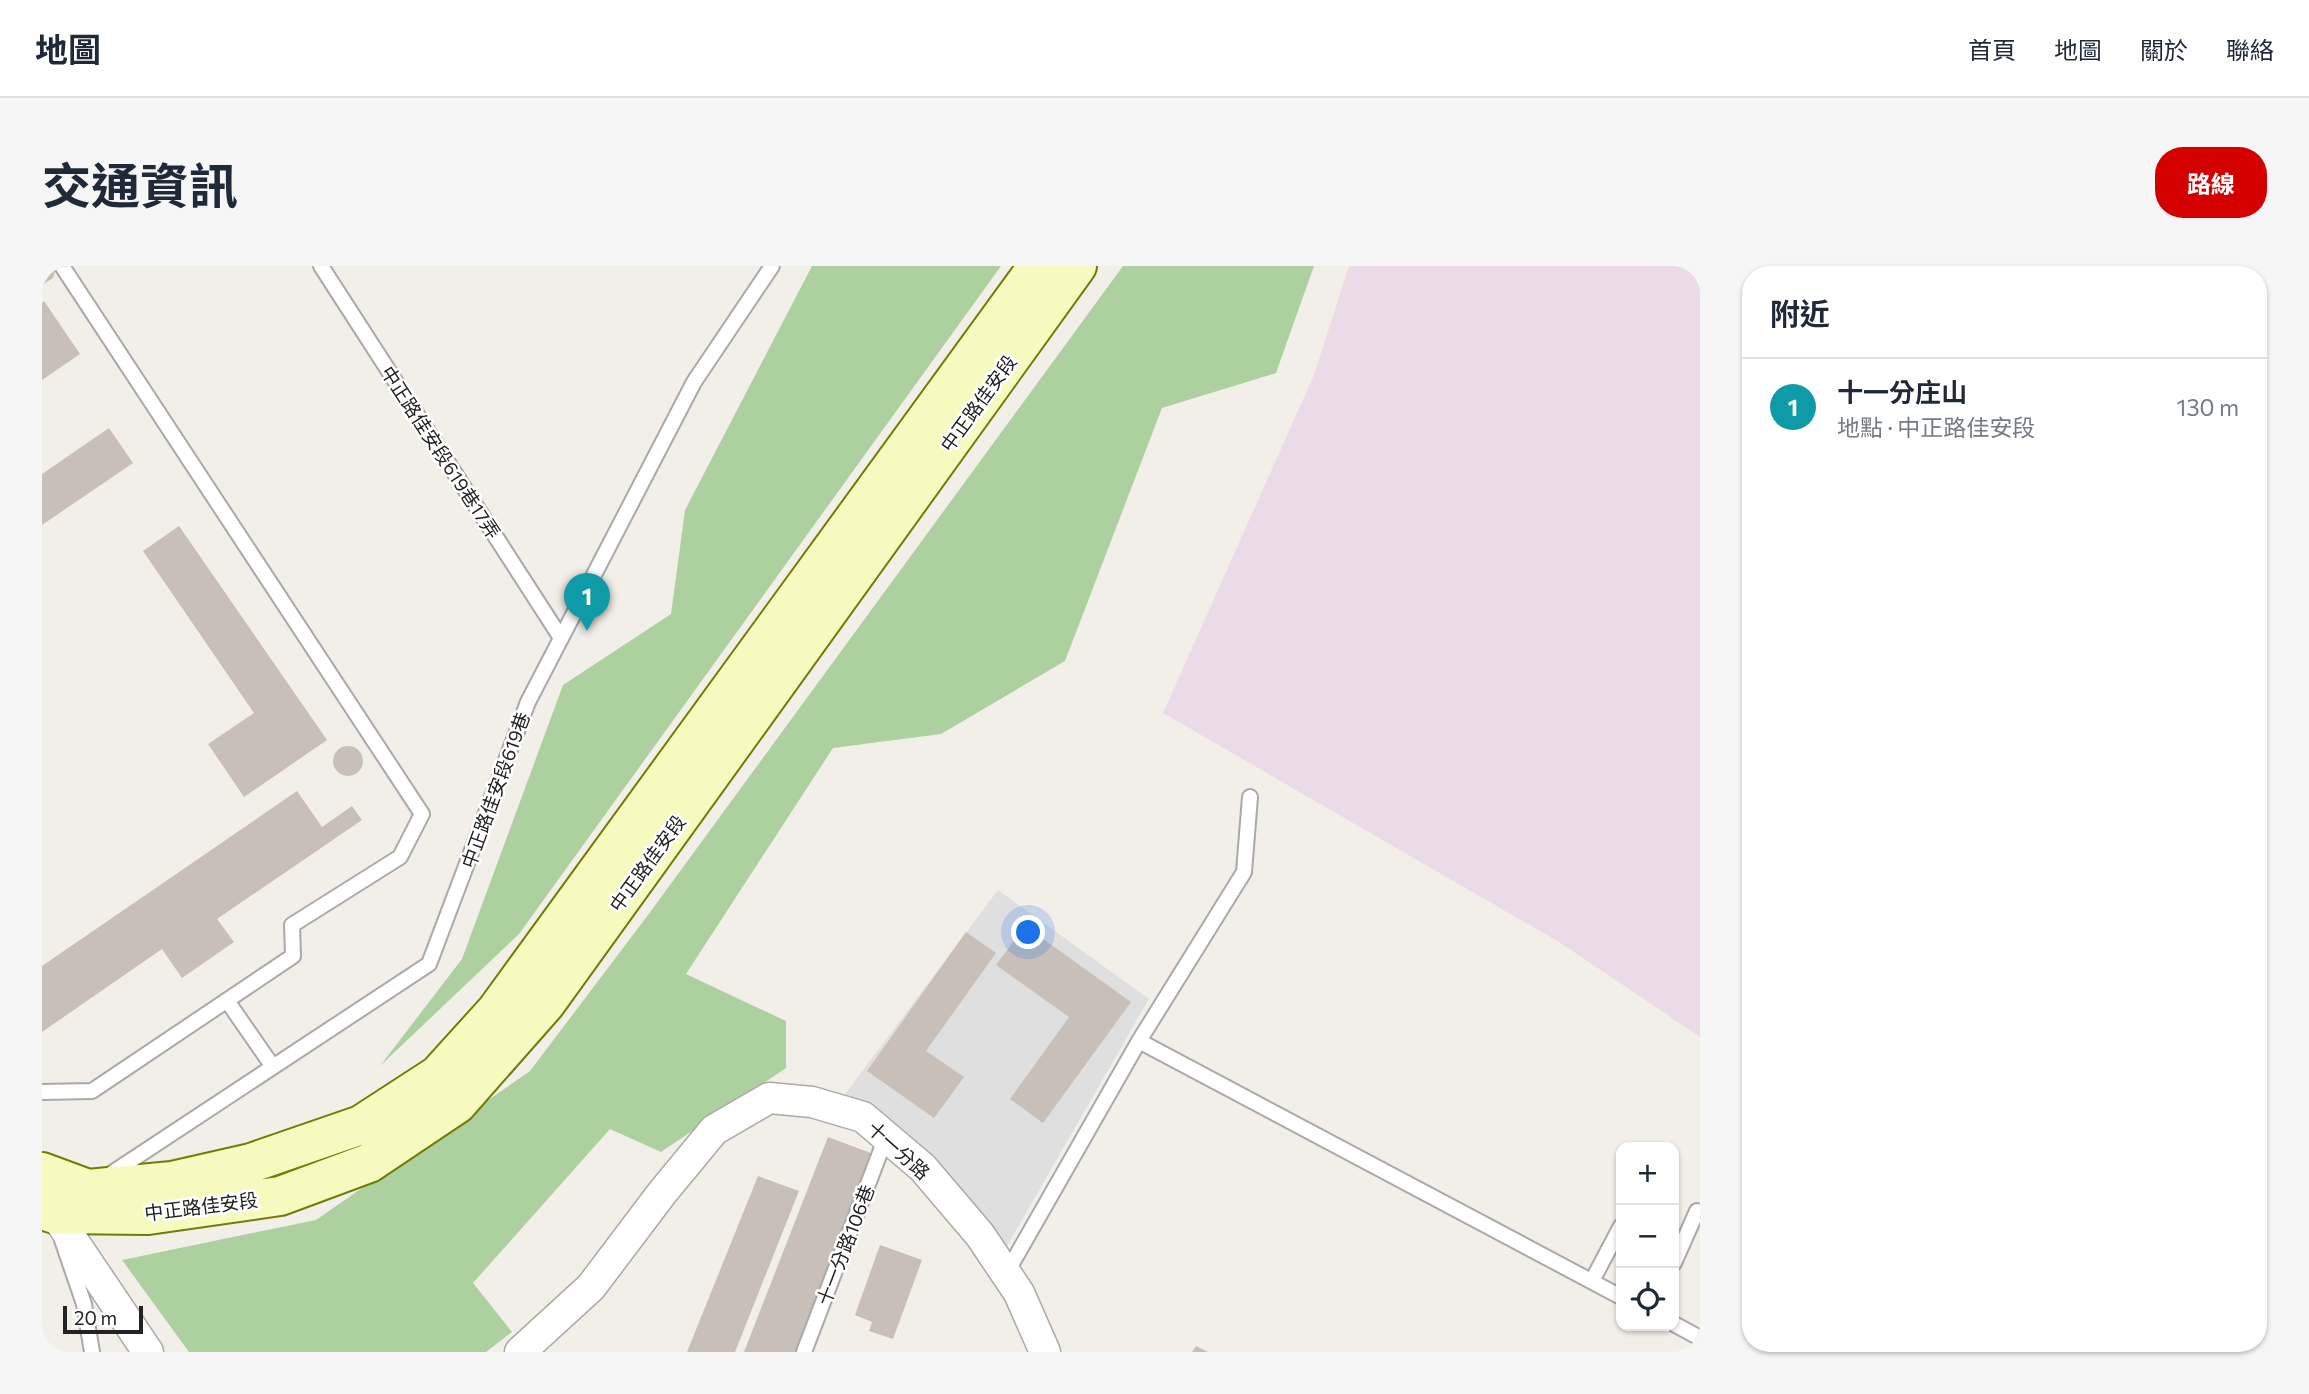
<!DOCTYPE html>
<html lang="zh-TW">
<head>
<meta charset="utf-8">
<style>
  body { margin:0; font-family:Commissioner,"Noto Sans TC",sans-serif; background:#f6f6f7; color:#1f2937 }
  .controls { position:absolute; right:21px; bottom:21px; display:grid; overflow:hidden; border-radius:14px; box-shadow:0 2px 5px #0004 }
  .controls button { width:63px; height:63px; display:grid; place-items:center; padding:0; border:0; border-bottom:2px solid #e0e1e3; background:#fff; color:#1f2937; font:35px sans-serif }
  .scale { position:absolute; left:21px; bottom:18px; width:80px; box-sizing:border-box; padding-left:7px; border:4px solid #222; border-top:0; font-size:19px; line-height:24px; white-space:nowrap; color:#222; -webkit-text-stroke:5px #fff; paint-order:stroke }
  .you { position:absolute; left:987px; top:667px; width:24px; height:24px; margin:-18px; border:5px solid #fff; border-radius:50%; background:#1a73e8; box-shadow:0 0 0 10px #1a73e833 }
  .badge { display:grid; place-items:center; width:46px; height:46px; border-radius:50%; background:#d40000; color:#fff; font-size:23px; font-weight:700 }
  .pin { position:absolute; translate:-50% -58px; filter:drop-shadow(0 2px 4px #0008) }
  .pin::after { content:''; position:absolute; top:37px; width:24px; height:21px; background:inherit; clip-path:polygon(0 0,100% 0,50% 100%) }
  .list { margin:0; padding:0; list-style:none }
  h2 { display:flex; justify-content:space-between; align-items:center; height:91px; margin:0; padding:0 28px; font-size:30px }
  h2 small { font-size:23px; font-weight:400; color:#747a83 }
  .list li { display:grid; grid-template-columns:46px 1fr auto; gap:21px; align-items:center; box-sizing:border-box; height:98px; padding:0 28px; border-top:2px solid #e0e1e3 }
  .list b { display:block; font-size:26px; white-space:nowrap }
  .list p { margin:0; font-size:23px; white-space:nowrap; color:#747a83 }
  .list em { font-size:23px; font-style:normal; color:#747a83 }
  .icon { flex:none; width:38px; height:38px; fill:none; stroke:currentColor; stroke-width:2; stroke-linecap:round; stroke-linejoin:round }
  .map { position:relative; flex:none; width:1658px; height:1086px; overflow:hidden; border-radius:28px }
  header { display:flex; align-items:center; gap:42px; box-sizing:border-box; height:98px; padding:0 35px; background:#fff; border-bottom:2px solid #e0e1e3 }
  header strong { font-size:33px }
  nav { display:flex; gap:38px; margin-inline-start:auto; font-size:24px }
  .intro { display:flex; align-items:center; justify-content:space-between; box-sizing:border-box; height:168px; padding:0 42px }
  h1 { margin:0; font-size:49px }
  .button { padding:18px 32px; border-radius:28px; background:#d40000; color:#fff; font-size:24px; font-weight:700 }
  main { display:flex; gap:42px; padding:0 42px }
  aside { flex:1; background:#fff; border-radius:28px; box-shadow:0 2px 5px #0004 }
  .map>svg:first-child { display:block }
  .residential { fill:#e0dfdf }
  .industrial { fill:#ebdbe8 }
  .forest { fill:#add19e }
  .building { fill:#c7bfb8 }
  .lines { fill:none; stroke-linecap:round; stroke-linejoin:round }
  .service-casing { stroke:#a9a9a9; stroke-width:18 }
  .minor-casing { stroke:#a9a9a9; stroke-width:33 }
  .secondary-casing { stroke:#707d05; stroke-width:42 }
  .service { stroke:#fff; stroke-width:14 }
  .minor { stroke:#fff; stroke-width:30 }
  .secondary { stroke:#f7fabf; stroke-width:38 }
  .labels { text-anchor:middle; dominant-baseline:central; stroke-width:5; stroke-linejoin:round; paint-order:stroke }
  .street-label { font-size:19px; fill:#222; stroke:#fff }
</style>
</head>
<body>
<header>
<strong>地圖</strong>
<nav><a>首頁</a><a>地圖</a><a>關於</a><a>聯絡</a></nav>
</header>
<div class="intro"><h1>交通資訊</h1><a class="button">路線</a></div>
<main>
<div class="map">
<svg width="1658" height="1086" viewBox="0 0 1658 1086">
  <rect width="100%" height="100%" fill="#f2efe9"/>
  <path class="residential" d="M956,624L1107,733L961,987L801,831Z"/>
  <path class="industrial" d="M1307,0H1658V771L1517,676L1121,447L1272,109Z"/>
  <path class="forest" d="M770,0H959L477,668L338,800L420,693L521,419L629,348L643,244Z
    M1081,0H1272L1234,107L1120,142L1023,395L899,468L791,482L644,708L744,755V802L619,886L568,863L431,1017L470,1066L444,1086H147L80,994L274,954L488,805L606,649Z"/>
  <path class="building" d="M0,0H13L14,3L11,12L0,19Z
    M2,35L38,88L0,114V37Z
    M67,162L91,197L0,259V208Z
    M137,260L285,474L202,531L166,478L212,447L101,285Z
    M291 495a15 15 0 1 1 30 0a15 15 0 1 1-30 0Z
    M255,525L280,561L310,540L320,554L175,653L192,676L140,712L120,683L0,766V700Z
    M983,660L1089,736L1001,857L968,833L1027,751L954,699Z
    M924,666L954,687L884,785L922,811L892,852L825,805Z
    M786,871L834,889L757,1086H702Z
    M716,910L757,925L693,1086H645Z
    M838,979L880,994L851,1073L827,1065L830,1056L813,1049Z
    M1154,1080L1166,1086H1150Z"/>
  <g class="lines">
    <defs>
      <path id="service" d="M279,0L519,372
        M186,736L231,801
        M1097,775L1579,1031
        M0,826L50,825L251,690L250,659L358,591L380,548L20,0
        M64,911L387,698L486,436L652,116L730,0
        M20,974L42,1038L50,1086
        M1632,997L1655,945
        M964,1008L1097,775L1202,606L1208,531
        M1550,1015L1579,960
        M1632,1058L1658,1072
        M762,1086L844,871"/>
      <path id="minor" d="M13,948L106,1086
        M478,1086L549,1021L620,927L672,864L727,832L770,836L821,851L881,902L938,969L977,1027L1003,1086"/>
      <path id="secondary" d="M0,906L46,923L130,915L209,897L319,859L396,809L454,745L996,0
        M0,944L13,948L106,949L238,930L327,897L415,838L504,737L1035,0"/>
    </defs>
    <use href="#service" class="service-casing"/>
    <use href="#minor" class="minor-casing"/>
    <use href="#secondary" class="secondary-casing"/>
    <use href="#service" class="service"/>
    <use href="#minor" class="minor"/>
    <use href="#secondary" class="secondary"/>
  </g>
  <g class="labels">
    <g class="street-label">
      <text transform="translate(936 137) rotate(-54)">中正路佳安段</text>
      <text transform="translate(399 186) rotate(57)">中正路佳安段619巷17弄</text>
      <text transform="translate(453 524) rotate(-70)">中正路佳安段619巷</text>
      <text transform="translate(605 597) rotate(-54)">中正路佳安段</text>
      <text transform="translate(857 884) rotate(42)">十一分路</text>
      <text transform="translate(159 940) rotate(-7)">中正路佳安段</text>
      <text transform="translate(803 979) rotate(-69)">十一分路106巷</text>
    </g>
  </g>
</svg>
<div class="controls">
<button>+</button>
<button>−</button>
<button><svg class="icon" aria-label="locate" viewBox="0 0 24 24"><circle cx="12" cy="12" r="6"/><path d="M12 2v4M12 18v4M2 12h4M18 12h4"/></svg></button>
</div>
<div class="scale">20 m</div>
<div class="you"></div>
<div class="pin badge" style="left:545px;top:365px;background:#0f9aa8">1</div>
</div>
<aside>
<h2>附近<small></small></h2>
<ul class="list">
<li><span class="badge" style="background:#0f9aa8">1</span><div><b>十一分庄山</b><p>地點 · 中正路佳安段</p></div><em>130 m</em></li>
</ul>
</aside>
</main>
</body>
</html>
